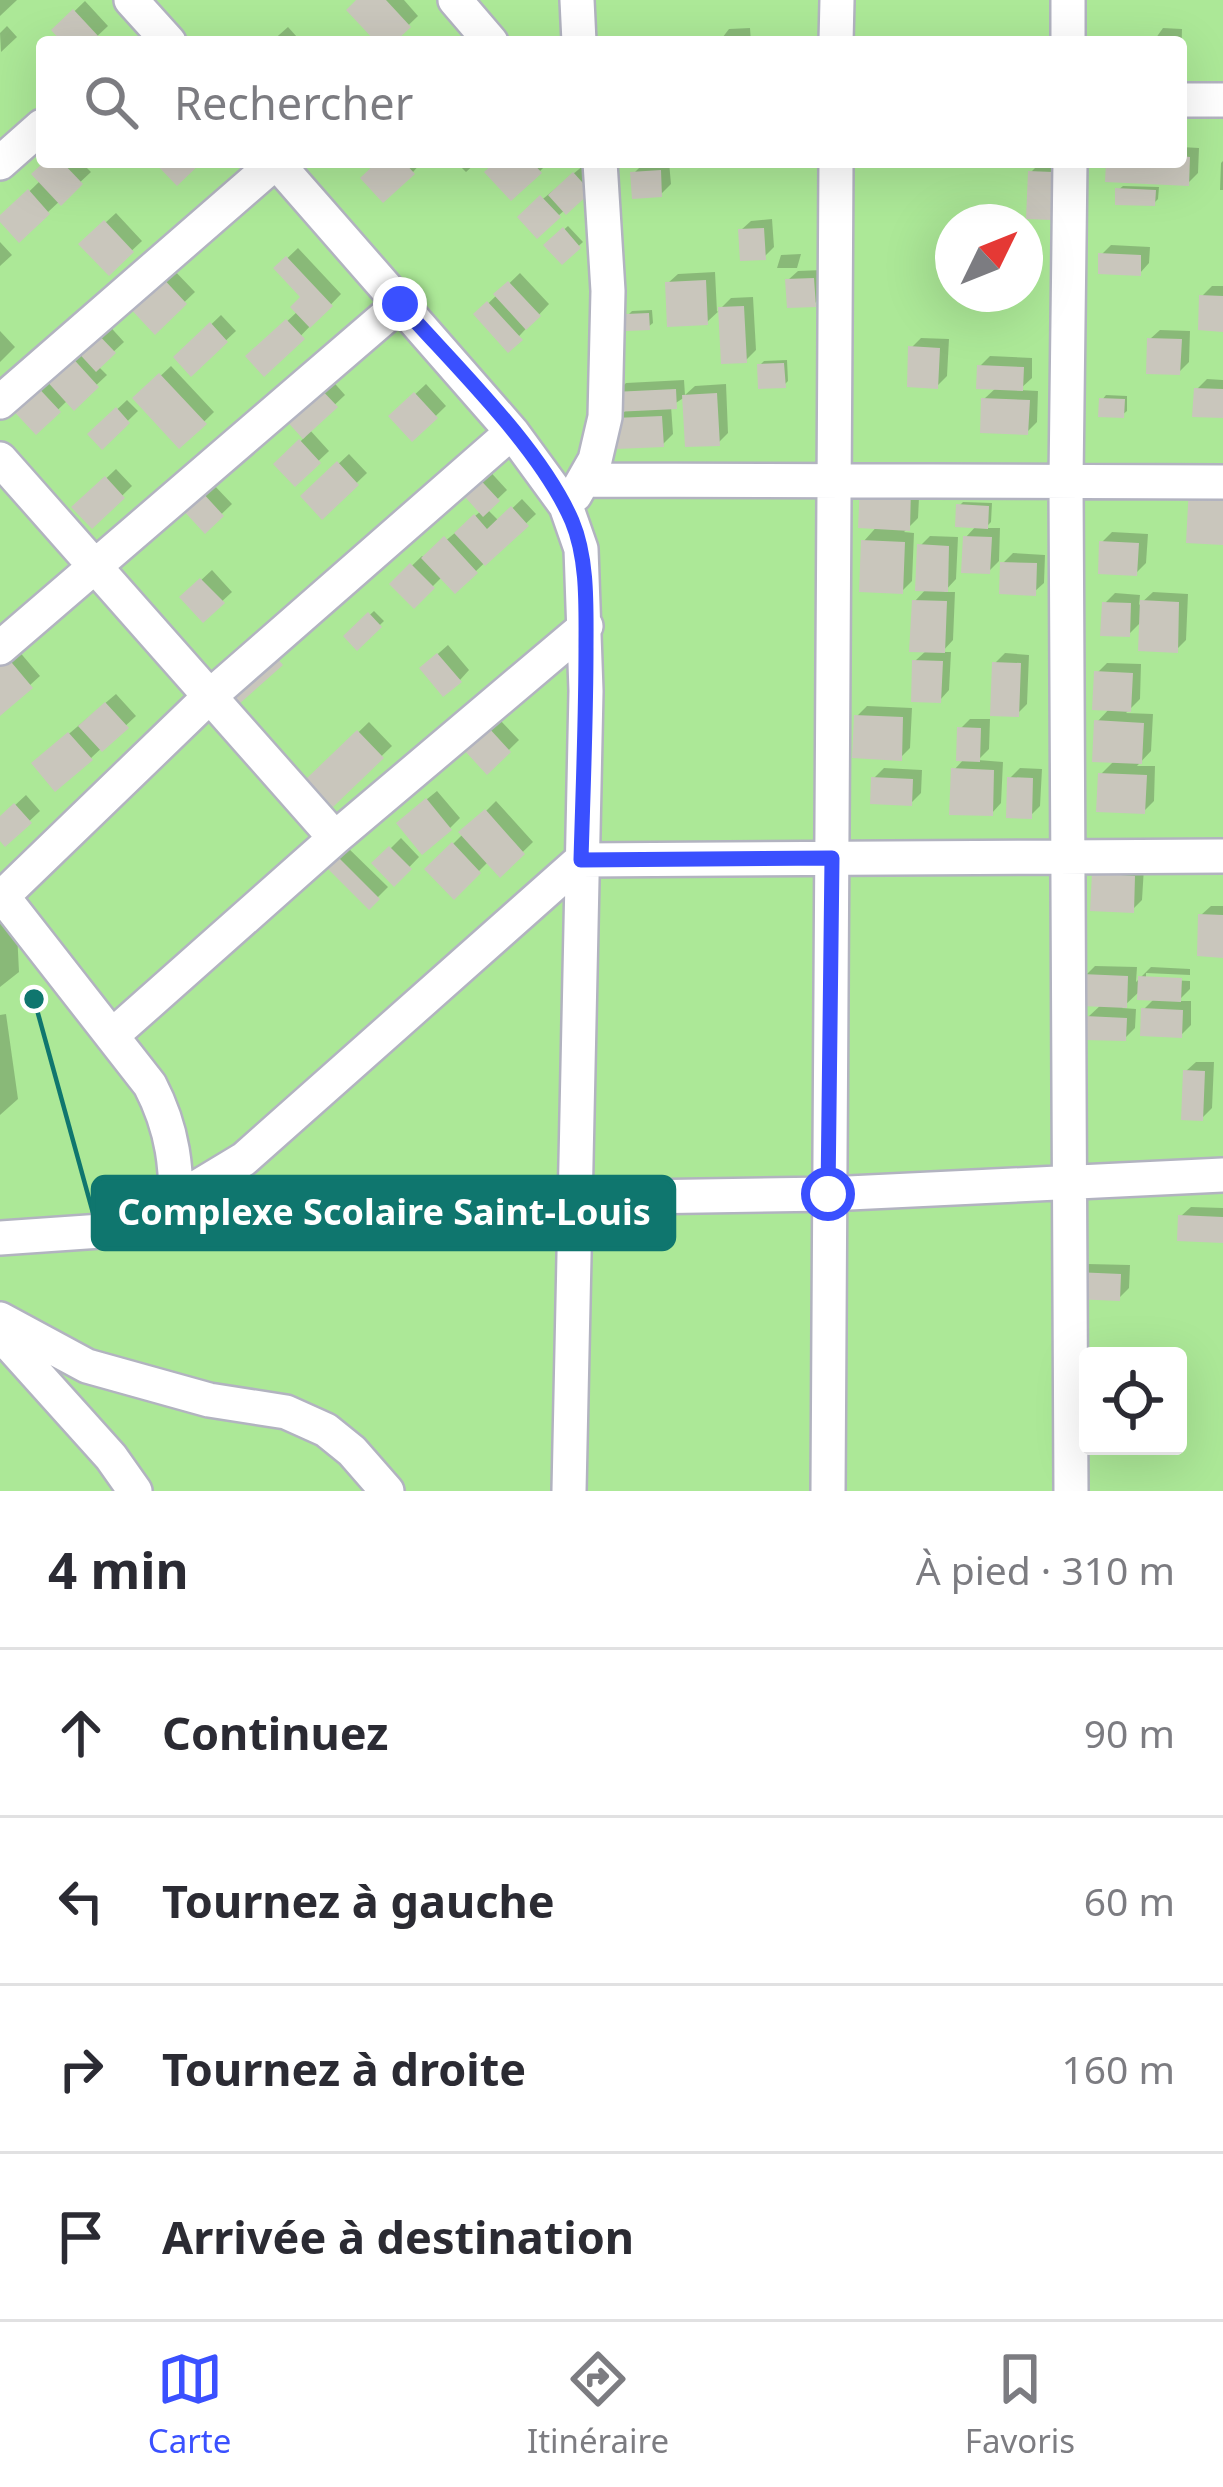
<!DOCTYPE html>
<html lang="fr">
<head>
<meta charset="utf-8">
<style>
  body { margin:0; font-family:"Noto Sans",sans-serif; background:#f2f2f3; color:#2b2b33 }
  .controls { position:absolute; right:36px; bottom:36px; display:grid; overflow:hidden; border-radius:12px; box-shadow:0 12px 48px #0002 }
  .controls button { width:108px; height:108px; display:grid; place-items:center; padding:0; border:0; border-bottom:3px solid #e1e1e2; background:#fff; color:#2b2b33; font:60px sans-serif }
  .compass { position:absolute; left:935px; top:204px; width:108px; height:108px; border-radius:50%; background:#fff; box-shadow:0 12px 48px #0002; rotate:47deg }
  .stop { position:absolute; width:36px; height:36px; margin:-27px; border:9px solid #3a50ff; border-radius:50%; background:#fff }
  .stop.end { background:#3a50ff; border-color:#fff; box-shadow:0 3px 12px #0008 }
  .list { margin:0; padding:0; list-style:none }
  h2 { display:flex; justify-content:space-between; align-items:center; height:156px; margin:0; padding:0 48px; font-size:51px }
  h2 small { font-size:39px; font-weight:400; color:#7c7c81 }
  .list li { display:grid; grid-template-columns:78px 1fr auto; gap:36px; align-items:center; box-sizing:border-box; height:168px; padding:0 48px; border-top:3px solid #e1e1e2 }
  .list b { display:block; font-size:45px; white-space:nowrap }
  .list em { font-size:39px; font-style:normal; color:#7c7c81 }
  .icon { flex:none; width:66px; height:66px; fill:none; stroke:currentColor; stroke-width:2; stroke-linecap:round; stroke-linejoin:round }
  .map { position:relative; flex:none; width:1223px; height:1491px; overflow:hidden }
  .search { position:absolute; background:#fff; box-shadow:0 12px 48px #0002; left:36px; right:36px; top:36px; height:132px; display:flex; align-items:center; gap:30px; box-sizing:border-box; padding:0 42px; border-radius:12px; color:#7c7c81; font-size:45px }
  .sheet { height:828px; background:#fff }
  nav { display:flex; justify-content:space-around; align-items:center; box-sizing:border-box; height:168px; border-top:3px solid #e1e1e2; background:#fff; font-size:33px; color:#7c7c81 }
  nav a { display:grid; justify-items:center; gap:6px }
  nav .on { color:#3a50ff }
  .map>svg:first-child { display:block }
  .green { fill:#ace897; fill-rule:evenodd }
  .shadow { fill:#0003 }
  .building { fill:#c9c6bc }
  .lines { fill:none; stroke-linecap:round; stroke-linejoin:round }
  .minor-casing { stroke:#b2b3c0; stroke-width:38 }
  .minor { stroke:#fff; stroke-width:33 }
  .route { stroke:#3a50ff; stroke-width:15 }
  .leader { fill:none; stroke:#0f766e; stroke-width:4.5 }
  .callout-dot { fill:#0f766e; stroke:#fff; stroke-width:4.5 }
  .callout { fill:#0f766e; stroke:#0f766e; stroke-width:4.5 }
  .callout-label { font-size:36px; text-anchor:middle; font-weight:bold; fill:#fff }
</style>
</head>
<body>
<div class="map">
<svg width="1223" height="1491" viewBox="0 0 1223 1491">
  <rect width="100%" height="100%" fill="#eee8dd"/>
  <path class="green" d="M0,0H1223V1491H0ZM42,42H1181V162H42ZM953,222H1025V294H953ZM1088,1356H1178V1446H1088Z"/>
  <path class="shadow" d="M0,0H17L0,16Z
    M360,0H404L418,16L391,42H380Z
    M85,1L108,26L91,42H66L55,30Z
    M7,26L17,37L1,52L0,33Z
    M288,27L297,37L293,42H271Z
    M750,28L751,42H719L729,29Z
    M1163,28L1182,29L1181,65V42H1153Z
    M1181,147L1199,148L1198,173L1188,183L1109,162H1181Z
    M1223,161V190H1220L1221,163Z
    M48,162H81L91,172L19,239L1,219L41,180Z
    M380,162H422L413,172Z
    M456,162H477L466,172Z
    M499,162H549L540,171Z
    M669,162L671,184L661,194L634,173L644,163Z
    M1041,162L1061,163L1059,207L1050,217L1031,172Z
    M584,165L598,180L537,235L521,217Z
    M1123,186L1159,187L1158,199L1154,203L1118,190Z
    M116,213L142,241L109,272L82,244Z
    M772,219L774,247L764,257L741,230L751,221Z
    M568,226L583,242L562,261L547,245Z
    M0,242L12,255L0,266Z
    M1111,245L1150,247L1149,263L1140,273L1101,255Z
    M298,248L341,294L265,373L250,356L298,311L303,297L277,268Z
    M801,254L797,268H777L781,255Z
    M170,266L195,292L155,330L130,304Z
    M823,270L824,294L814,304L788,280L798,271Z
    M715,272L717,312L731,298L753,297L756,350L746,360L721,309L707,322L668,283L678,274Z
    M520,273L549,304L508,348L477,314Z
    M1212,286H1223V329L1202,296Z
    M652,310L653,323L648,327L628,315L632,311Z
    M221,315L236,331L192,372L177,357Z
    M105,321L124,342L98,366L107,375L74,406L68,400L36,431L12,404Z
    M1160,330L1190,331L1189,362L1179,372L1150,339Z
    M0,331L15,347L0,362Z
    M921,338L949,339L947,376L937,386L911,348Z
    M990,356L1032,358V378L1019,390L1038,391L1037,422L1027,432L984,399L997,387L980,366Z
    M787,360L788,381L784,385L760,365L764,361Z
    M171,366L214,412L180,445L136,399Z
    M329,377L345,395L309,429L329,451L295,483L277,464L305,437Z
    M1207,379L1223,380V415L1197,389Z
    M684,380L685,395L695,386L726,384L728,433L718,443L685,397L671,406L673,434L663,444L617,419L628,408L616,393L626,383Z
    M426,384L446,406L413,438L392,416Z
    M1106,395L1127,396V411L1122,415L1102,400Z
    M127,400L138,411L102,446L91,434Z
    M349,454L367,473L322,516L304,496Z
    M485,466L507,490L487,509L499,521L522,499L536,514L456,590L443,576L414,605L393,584L422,556L425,558L481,511L461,488Z
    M116,469L132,486L92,525L76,507Z
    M920,478L918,518L904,532L914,533L912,581L902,591L864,541Z
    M213,484L232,504L206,529L187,509Z
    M963,502L992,503L991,522L985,528H1000L999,561L989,571L966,537L977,525L959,506Z
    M1112,532L1148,534L1146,563L1136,573L1102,542Z
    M930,536L958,537L956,579L944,592H955L953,640L942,652H951L949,690L940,700L915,661L927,650L915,601L927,588L920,546Z
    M1013,553L1045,555L1044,583L1034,592L1003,563Z
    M212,570L232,592L203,619L183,597Z
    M1153,592L1188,594L1186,640L1176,650L1142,621L1129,634L1105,603L1115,593L1140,595L1139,605Z
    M374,611L384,621L357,647L347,636Z
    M448,645L469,670L460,680L432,659Z
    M18,650L40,676L0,712V665Z
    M1005,653L1029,655L1027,704L1017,714L995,663Z
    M1107,663L1141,664L1140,699L1126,713L1153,714L1151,751L1137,766H1155L1154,801L1144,811L1101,774L1115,760L1097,722L1110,708L1097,673Z
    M116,694L136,716L91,758L45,754Z
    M867,706L912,708L910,748L901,757L857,716Z
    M970,719H990L989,749L978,760L1003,762L1001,803L992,813L954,770L964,759L960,729Z
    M500,720L519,740L487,771L468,750Z
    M369,722L392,746L333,803L310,779Z
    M884,768L922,770L921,793L911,803L874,778Z
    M1020,768L1042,769L1040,806L1030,816L1010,778Z
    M437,791L460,818L450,828L410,813Z
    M26,795L40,811L6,843L0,837V819Z
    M496,801L533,842L500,874L489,861L454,896L428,869Z
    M401,838L419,857L394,883L375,864Z
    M343,843L388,887L369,906L325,861Z
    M1105,865L1144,867L1142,900L1132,910L1095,875Z
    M1211,906H1223V955L1201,915Z
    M0,911H16L19,972L0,987Z
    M1095,966L1137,967L1136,982L1151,967L1190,969V975L1146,973V979L1190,981V989L1178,1001H1191V1025L1181,1035L1144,1009L1155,998L1141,990L1122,1008L1136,1009L1135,1028L1125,1038L1088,1017L1102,1004L1085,976Z
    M6,1014L18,1099L0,1115V1015Z
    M1196,1062H1214L1212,1108L1202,1118L1186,1071Z
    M1191,1207L1223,1208V1240L1181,1216Z
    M1088,1264L1130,1265L1129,1288L1119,1298L1078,1274Z"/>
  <path class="building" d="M356,0H386L411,27L395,42H376L346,10Z
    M73,9L100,38L96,42H62L51,30Z
    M1181,156L1190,157L1189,186L1105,182L1106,162H1181Z
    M44,162H62L83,184L61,206L31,174Z
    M154,162H202L177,186Z
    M377,162H404L415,174L383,203L360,178Z
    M495,162H532L542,173L511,201L484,172Z
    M661,170L662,197L632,199L630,172Z
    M1028,171L1053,172L1051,220L1026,219Z
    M573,172L591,192L566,215L548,195Z
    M1115,188L1156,190L1155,206L1115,205Z
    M28,189L50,214L19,243L0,222V215Z
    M540,195L561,217L537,239L517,217Z
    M104,220L134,252L109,276L78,244Z
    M563,227L581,248L562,265L543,245Z
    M764,228L766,260L740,261L738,229Z
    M1098,253L1141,255V276L1098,274Z
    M286,256L333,306L310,328L290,307L300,297L273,268Z
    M159,274L187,304L155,335L126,304Z
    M814,278L816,307L787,308L785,279Z
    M706,280L708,325L667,327L665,282Z
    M508,281L541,316L526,330L493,294Z
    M1199,295L1223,296V332L1198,330Z
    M487,301L523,340L508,353L473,314Z
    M744,306L747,363L721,364L718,307Z
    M649,313L650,330L626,331L625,314Z
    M286,319L305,339L264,377L245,356Z
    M210,322L228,342L191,377L173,357Z
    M93,329L116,353L96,372L73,347Z
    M1147,338L1182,339L1180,375L1146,374Z
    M908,346L940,348L938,389L907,387Z
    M68,353L99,387L74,411L43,377Z
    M784,363L786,388L758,389L757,364Z
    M977,365L1024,367L1023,391L976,389Z
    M159,373L207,424L179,449L132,398Z
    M32,381L61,412L36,435L7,404Z
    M317,385L338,407L303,439L283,417Z
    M1194,388L1223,389V418L1192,417Z
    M676,389L677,409L614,412L613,392Z
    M414,392L438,418L412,442L388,416Z
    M717,393L720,446L685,447L682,395Z
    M981,398L1030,400L1028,435L980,433Z
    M1099,398L1125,399L1124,418L1098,417Z
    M116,407L130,423L102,450L87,434Z
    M662,416L664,447L616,449L614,418Z
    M299,439L321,463L295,487L273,464Z
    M337,461L359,485L322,520L300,496Z
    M474,473L500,501L483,517L457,488Z
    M105,476L125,498L92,529L71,507Z
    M860,484L911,487L910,531L858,528Z
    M1189,486L1223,487V545L1186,543Z
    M201,491L224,516L205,534L182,509Z
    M956,504L989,506L988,529L955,527Z
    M511,506L529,526L485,566L454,533L474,514L487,529Z
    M444,536L478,573L455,594L421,558Z
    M963,536L992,537L990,574L961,573Z
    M861,540L905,542L903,594L859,592Z
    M1099,541L1139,543L1137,576L1098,574Z
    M917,544L949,546L948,592L915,591Z
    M1000,562L1037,563L1036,596L999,594Z
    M410,563L435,588L414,609L389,584Z
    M200,578L225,603L203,623L179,597Z
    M912,600L947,601L945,653L909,652Z
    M1140,600L1179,602L1178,653L1138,651Z
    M1102,602L1131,603L1130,637L1100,636Z
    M368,612L382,627L357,651L343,636Z
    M271,651L283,665L238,705L225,690Z
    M437,653L462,682L443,697L419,668Z
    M7,657L33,688L0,716V663Z
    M912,660L943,661L941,703L911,702Z
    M992,662L1021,663L1019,717L990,716Z
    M1094,671L1133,673L1131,712L1092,710Z
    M105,702L129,728L102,752L78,726Z
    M854,715L903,717L902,761L852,758Z
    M1094,720L1144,723L1142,764L1092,762Z
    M488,727L511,752L487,775L464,750Z
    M957,727L981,728L980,762L956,761Z
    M357,730L384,758L333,807L306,779Z
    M68,732L93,760L55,792L31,763Z
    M951,768L994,770L993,816L949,815Z
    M1098,773L1147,775L1145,814L1096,812Z
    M871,777L913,779L912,806L870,804Z
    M1007,777L1033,778L1032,819L1006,818Z
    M426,798L452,830L422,855L396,823Z
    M14,803L32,823L5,847L0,841V816Z
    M485,809L525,854L500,878L458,832Z
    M452,842L481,873L454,900L424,869Z
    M389,846L412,869L394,887L371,863Z
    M331,850L380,899L369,910L320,861Z
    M1092,873L1135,876L1134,913L1090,911Z
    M1198,914L1223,915V958L1197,956Z
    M1082,974L1128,976L1127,1008L1081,1006Z
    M1138,976L1182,978L1181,1002L1137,1000Z
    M1141,1008L1183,1010L1182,1038L1140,1036Z
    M1085,1016L1127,1018L1126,1041L1084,1040Z
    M1183,1070L1205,1071L1203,1121L1181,1120Z
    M1178,1215L1223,1217V1243L1177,1241Z
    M1075,1272L1121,1274L1120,1301L1074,1299Z"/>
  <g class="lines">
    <defs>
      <path id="minor" d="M131,0L169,42
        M455,0L491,42
        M577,0L579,42
        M1068,0V42
        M836,42L837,0
        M1181,100H1223
        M276,162L512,432L566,506L581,549L586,691L569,1491
        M1070,162L1066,480L1071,1491
        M0,163L42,126
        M0,402L276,162
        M0,459L335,838
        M587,480L1223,482
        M575,495L595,460L605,417L608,291L600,162
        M0,648L400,304
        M0,893L150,1085C173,1129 178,1170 175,1218
        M3,896L209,697L512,432
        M114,1034L335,838L586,626
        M176,1200L244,1159L581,860L1223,856
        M0,1238L577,1198L828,1194L1223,1175
        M0,1319L87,1366L209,1400L286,1412L326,1430L352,1451L387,1491
        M13,1348L111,1457L135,1491
        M828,1491L836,162"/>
    </defs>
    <use href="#minor" class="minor-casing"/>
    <use href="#minor" class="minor"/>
  </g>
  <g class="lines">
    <path class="route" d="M400,304C454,365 540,447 572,521C588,559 586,607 586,648C586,719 583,790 581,860L832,858L828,1194"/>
  </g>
  <path class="leader" d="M34 999L93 1213"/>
  <circle class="callout-dot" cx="34" cy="999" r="12"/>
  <rect class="callout" x="93" y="1177" width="581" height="72" rx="12"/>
  <g class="callout-label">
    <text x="384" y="1225">Complexe Scolaire Saint-Louis</text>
  </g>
</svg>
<div class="controls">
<button><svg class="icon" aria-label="locate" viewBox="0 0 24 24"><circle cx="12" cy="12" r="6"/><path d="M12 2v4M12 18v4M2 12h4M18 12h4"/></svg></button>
</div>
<svg class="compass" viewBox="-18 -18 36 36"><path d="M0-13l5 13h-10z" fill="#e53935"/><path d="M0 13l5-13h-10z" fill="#7c7c81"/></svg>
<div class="stop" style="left:828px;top:1194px"></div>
<div class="stop end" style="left:400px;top:304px"></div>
<div class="search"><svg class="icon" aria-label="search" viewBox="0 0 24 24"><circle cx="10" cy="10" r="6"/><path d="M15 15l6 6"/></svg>Rechercher</div>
</div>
<section class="sheet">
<h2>4 min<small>À pied · 310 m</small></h2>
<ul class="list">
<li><svg class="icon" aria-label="ahead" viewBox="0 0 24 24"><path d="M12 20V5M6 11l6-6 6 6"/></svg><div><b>Continuez</b></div><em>90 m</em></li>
<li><svg class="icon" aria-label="left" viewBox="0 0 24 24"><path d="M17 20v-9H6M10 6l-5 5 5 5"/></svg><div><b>Tournez à gauche</b></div><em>60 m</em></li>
<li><svg class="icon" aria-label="right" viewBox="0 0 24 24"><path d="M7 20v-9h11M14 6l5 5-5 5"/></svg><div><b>Tournez à droite</b></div><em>160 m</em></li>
<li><svg class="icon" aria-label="arrive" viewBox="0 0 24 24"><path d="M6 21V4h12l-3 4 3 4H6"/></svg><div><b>Arrivée à destination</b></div></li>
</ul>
</section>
<nav>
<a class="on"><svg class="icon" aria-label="map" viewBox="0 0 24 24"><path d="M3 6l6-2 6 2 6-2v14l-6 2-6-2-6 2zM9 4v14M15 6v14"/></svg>Carte</a>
<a><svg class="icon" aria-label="directions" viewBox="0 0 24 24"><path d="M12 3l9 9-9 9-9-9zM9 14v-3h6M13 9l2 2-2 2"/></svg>Itinéraire</a>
<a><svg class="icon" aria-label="saved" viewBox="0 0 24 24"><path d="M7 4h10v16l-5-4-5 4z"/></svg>Favoris</a>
</nav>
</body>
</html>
